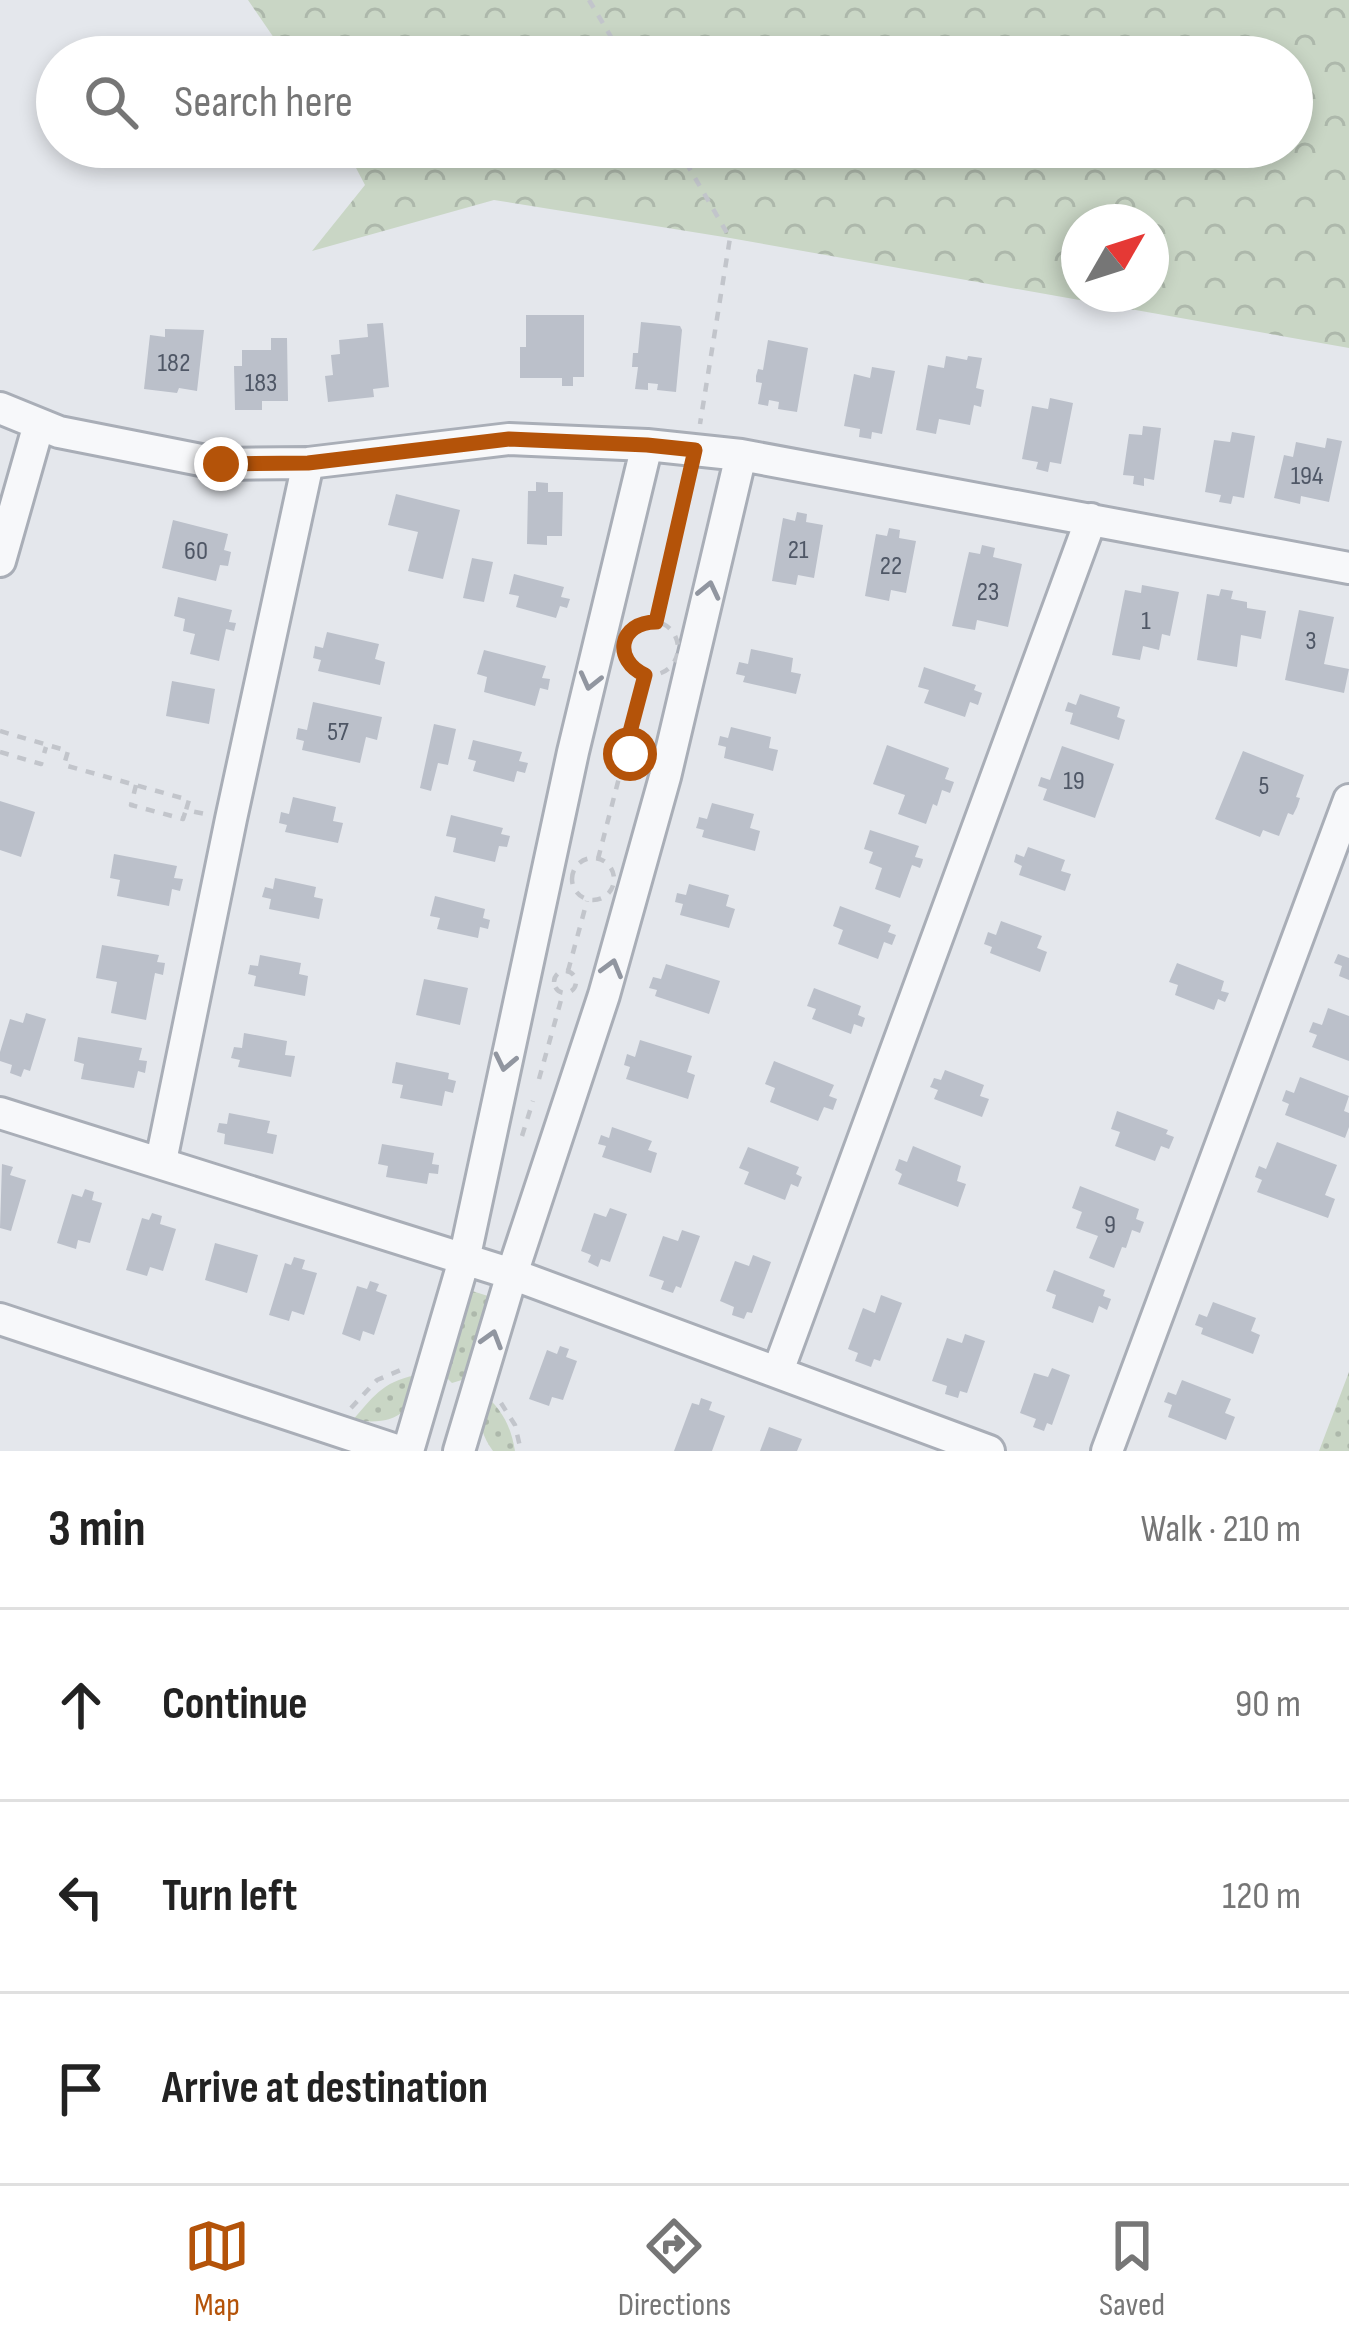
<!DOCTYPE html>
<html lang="en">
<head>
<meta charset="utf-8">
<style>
  body { margin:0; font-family:"Sofia Sans Condensed",sans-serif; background:#f2f2f2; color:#222 }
  .compass { position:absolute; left:1061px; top:204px; width:108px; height:108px; border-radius:50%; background:#fff; box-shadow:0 6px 18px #0003; rotate:51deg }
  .stop { position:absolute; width:36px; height:36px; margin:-27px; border:9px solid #b45309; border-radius:50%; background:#fff }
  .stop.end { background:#b45309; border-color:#fff; box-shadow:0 3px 12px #0008 }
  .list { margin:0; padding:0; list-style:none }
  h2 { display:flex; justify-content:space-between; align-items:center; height:156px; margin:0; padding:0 48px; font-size:51px }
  h2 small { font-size:39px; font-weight:400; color:#767676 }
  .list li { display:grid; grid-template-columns:78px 1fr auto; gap:36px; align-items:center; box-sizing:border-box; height:192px; padding:0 48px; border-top:3px solid #e0e0e0 }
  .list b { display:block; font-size:45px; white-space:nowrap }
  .list em { font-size:39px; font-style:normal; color:#767676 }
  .icon { flex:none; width:66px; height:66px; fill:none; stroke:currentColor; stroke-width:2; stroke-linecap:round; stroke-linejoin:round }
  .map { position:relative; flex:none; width:1349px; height:1451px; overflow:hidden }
  .search { position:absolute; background:#fff; box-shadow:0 6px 18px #0003; left:36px; right:36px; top:36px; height:132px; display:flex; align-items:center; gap:30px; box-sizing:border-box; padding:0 42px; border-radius:66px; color:#767676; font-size:45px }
  .sheet { height:732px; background:#fff }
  nav { display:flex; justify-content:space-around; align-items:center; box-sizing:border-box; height:168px; border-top:3px solid #e0e0e0; background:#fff; font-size:33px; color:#767676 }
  nav a { display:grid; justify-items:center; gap:6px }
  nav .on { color:#b45309 }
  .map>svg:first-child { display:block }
  .grass { fill:url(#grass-dots) }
  .forest { fill:url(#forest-crowns); fill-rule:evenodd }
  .building { fill:#bbc0ca }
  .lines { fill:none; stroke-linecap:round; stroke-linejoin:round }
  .minor-casing { stroke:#a9aeb7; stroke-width:36 }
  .path { stroke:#c2c5cb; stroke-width:4.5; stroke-dasharray:9 9; stroke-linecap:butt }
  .minor { stroke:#f7f8fa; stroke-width:30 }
  .oneway { stroke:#9196a0 }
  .route { stroke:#b45309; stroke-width:15 }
  .labels { text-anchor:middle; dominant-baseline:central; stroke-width:9; stroke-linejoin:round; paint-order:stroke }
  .number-label { font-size:27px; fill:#4f5766 }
</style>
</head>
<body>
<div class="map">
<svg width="1349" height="1451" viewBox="0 0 1349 1451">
  <defs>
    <pattern id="grass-dots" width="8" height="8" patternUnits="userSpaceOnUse" patternTransform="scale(3)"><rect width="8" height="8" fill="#c9d6c5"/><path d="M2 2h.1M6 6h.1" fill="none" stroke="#adb8ab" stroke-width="1.8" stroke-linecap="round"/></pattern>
    <pattern id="forest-crowns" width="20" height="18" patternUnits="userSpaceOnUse" patternTransform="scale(3)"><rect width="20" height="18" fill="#c9d6c5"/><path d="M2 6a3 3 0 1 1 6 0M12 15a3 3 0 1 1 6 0" fill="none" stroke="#adb8ab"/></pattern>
  </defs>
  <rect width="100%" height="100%" fill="#e4e7ec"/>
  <path class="grass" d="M469,1290L488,1296L465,1379L452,1383L447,1378L446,1371Z
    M1349,1372V1451H1319Z
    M422,1374C412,1414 395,1426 353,1420C376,1393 385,1380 422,1374Z
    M481,1392C501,1407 511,1426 515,1451H493C478,1431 479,1415 481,1392Z"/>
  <path class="forest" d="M248,0H1349V348L730,238L494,200L312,251L365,185L345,147H1292V57H287ZM1079,222H1151V294H1079Z"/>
  <path class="building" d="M526,315H584V377H573V386H562V378H520V347H526Z
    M641,322L680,326L682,330L676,392L657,390L658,384L648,383V390L635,389L638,367H632L633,353H638Z
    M383,323L389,387L373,389L374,397L328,402L325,376L333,375L331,355L340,354L339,340L368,337L367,324Z
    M165,329L204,330L197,391L179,388L177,393L144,389L150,335L165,337Z
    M271,338H287L288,401H262V410H235L234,366H242V350H271Z
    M768,340L808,348L797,412L778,409L779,402L769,400L768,406L758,404L762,383L756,382V376L758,369L763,370Z
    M946,356L967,360L968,356L982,358L976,388L984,390L981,407L974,405L970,425L939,419L936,434L916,430L928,365L944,368Z
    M872,367L895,371L882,434L872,432L871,439L859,437L860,429L844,426L854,374L870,378Z
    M1050,398L1073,403L1061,464L1050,462L1048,472L1036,469L1038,462L1022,459L1032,406L1048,409Z
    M1143,426L1161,428L1154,480L1144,478V486L1133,484L1134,476L1123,475L1129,434L1142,435Z
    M1232,432L1255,436L1244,498L1233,496L1231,504L1219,502L1221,495L1205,492L1214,440L1230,442Z
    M1327,438L1342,441L1329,502L1301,496L1300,504L1274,498L1284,455L1293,457L1296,442L1325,448Z
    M536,482L548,483V492H563L562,536H547V545L527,544L528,491H536Z
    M396,494L460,510L443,579L408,571L418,532L388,525Z
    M797,512L807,514L806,522L823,525L814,578L798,575L796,585L772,581L783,518L795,521Z
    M173,520L228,534L224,550L231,552L228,566L220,565L216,581L162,568Z
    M889,528L900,530L899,538L916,541L906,593L891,590L889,601L865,596L876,534L887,536Z
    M982,545L995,548L993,557L1022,564L1008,627L977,620L975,630L952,626L969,552L980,554Z
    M472,558L493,562L484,602L463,598Z
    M514,574L564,587L561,597L570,599L567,608L560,606L556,618L516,607L519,596L509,594Z
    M1142,585L1179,592L1170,636L1162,634L1159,650L1143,646L1140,660L1112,655L1125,590L1141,593Z
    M1221,589L1233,591L1231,599L1247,602V608L1266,611L1261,639L1241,635L1237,667L1197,660L1207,594L1219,596Z
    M178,597L232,610L229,622L236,623L234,631L226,629L219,661L190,654L195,634L183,631L185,619L174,616Z
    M1299,610L1334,617L1324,664L1349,669L1344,693L1285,680Z
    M327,632L379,644L375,659L385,662L380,685L318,671L321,660L313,658L314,653L315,646L323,648Z
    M751,649L793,658L791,672L801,674L796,694L743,682L745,676L736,674L739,662L748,664Z
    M484,650L546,666L542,678L550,679L548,690L540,688L535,706L484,692L487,677L477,674Z
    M924,667L976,685L974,690L982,693L978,705L970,702L965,717L924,703L929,690L918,687Z
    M172,681L215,689L209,724L166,716Z
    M1080,694L1120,707L1117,717L1125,720L1119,740L1070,724L1073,713L1065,711L1068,702L1076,705Z
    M313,702L382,717L377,740L366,737L360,763L302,750L304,741L296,739L298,728L307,730Z
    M434,724L456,729L448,765L438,763L431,791L420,788Z
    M731,727L771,737L769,748L778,750L773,771L724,758L726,747L718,745L720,736L728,738Z
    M473,740L522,752L519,761L528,763L525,773L517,771L514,782L473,771L476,761L468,759Z
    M887,745L949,768L945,779L954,782L950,793L942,790L937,806L933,804L926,824L898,814L905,795L873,784Z
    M1062,746L1114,764L1095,818L1043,800L1047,789L1038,786L1041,777L1050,780Z
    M1243,751L1304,775L1296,797L1300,798L1297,807L1293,815L1288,813L1279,836L1263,830L1260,837L1215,819Z
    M293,797L336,807L333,821L343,823L338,843L285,832L287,825L279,823L281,812L289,814Z
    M0,801L35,812L21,857L0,850Z
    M712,803L754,814L750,828L760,831L755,851L702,837L704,830L696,828L698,822L699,817L707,819Z
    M451,815L503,828L501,834L510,836L507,847L499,846L495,862L453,852L456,838L446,836Z
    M870,830L919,846L915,857L923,859L922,863L920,868L912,865L900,898L875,889L882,868L869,863L873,852L864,849Z
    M1028,847L1065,860L1061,871L1071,874L1065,891L1019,875L1022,866L1014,862L1016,854L1024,857Z
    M114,854L177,866L174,878L183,879L180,891L172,889L169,906L117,896L120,880L110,878Z
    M275,878L316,887L314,897L323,899L319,919L269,909L271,899L262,897L265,887L273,889Z
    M689,884L729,895L726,906L735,909L729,928L680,915L683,904L675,902L677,893L686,895Z
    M435,896L485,909L483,918L490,920L488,929L480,927L478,938L437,929L440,918L430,916Z
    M840,906L891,925L888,932L896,935L892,945L884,942L878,959L838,944L843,930L833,926Z
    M1001,921L1042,936L1037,948L1047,952L1040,972L990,953L992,947L984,944L988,932L996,935Z
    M102,945L159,955L157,962L165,963L163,975L155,973L146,1020L111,1013L117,982L96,978Z
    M1338,954L1349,958V980L1339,976L1342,966L1334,963Z
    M260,955L301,963L299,974L308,976L305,996L254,986L256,976L248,974L249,970L250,965L258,966Z
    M1177,963L1224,981L1221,991L1229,993L1225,1002L1218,999L1214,1010L1175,995L1178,985L1169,982Z
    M666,964L720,981L709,1014L655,996L657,990L649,988L653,977L661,979Z
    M424,979L468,988L460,1025L416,1015Z
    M814,988L861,1006L858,1015L865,1018L862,1027L854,1024L851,1034L812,1019L816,1009L807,1006Z
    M1328,1008L1349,1016V1061L1312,1047L1317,1035L1309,1032L1313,1022L1322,1025Z
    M26,1013L46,1019L30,1071L24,1069L21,1077L10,1073L12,1065L0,1061V1052L10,1019L23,1023Z
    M244,1033L287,1041L285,1055L295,1056L291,1077L238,1067L240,1060L231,1058L234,1047L242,1048Z
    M78,1037L142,1048L139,1060L147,1061L145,1073L138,1071L134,1088L81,1079L84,1064L74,1061Z
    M640,1040L692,1056L687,1072L695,1075L688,1099L626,1079L630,1067L624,1065L627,1054L635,1057Z
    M774,1061L834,1085L829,1096L837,1099L833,1110L824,1107L818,1121L770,1102L775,1088L765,1084Z
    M396,1062L449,1073L448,1079L456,1081L453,1093L445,1091L442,1106L400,1098L403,1085L392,1083Z
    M945,1070L984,1085L980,1096L989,1099L982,1117L934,1099L938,1090L930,1087L932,1083L934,1078L941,1080Z
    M1300,1077L1349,1096L1344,1111L1349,1113V1127L1345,1138L1285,1115L1289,1104L1282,1101L1286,1090L1294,1093Z
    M1117,1111L1168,1130L1166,1134L1174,1137L1169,1149L1161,1146L1155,1161L1115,1146L1120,1132L1111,1129Z
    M229,1113L270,1121L267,1133L277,1135L273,1154L224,1144L225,1134L217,1132L219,1123L227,1124Z
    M612,1127L652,1141L648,1150L657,1153L651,1173L602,1157L606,1146L598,1144L601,1135L609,1138Z
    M1277,1142L1337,1165L1325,1195L1335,1199L1328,1218L1257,1192L1262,1180L1255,1177L1257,1171L1259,1166L1266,1169Z
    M382,1144L434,1153L432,1164L439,1165L438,1174L429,1173L427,1184L386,1177L388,1166L378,1164Z
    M913,1146L961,1166L957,1181L966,1184L958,1207L898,1184L902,1174L895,1170L897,1165L899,1159L907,1162Z
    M748,1147L799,1167L796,1174L802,1177L798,1187L791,1184L785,1200L744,1184L749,1172L739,1168Z
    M2,1164L13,1167L10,1175L26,1180L11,1231L0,1228Z
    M1080,1186L1139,1209L1136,1219L1144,1222L1140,1233L1132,1230L1126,1248L1122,1247L1114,1268L1089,1258L1098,1236L1076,1228L1082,1212L1072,1208Z
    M85,1189L94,1192L92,1200L102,1203L90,1243L78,1240L76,1249L57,1243L72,1194L82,1197Z
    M610,1208L627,1214L610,1262L601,1259L598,1267L588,1262L591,1255L581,1251L594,1213L606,1217Z
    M152,1213L162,1216L160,1224L176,1229L163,1271L150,1267L147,1276L126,1270L142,1218L149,1220Z
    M682,1230L700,1236L681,1288L676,1286L673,1293L661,1289L664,1281L649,1276L663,1236L678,1241Z
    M215,1243L258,1255L247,1293L205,1280Z
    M753,1255L771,1262L752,1313L747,1312L744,1319L732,1315L734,1307L720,1301L735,1261L749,1266Z
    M294,1257L305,1260L302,1269L317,1273L304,1315L292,1311L289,1321L269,1315L285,1263L291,1265Z
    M1054,1270L1105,1290L1103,1296L1111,1299L1107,1310L1099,1306L1093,1323L1052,1308L1056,1295L1046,1291Z
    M370,1281L379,1284L376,1291L387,1295L374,1335L363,1331L360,1341L342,1334L357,1286L367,1289Z
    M881,1295L902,1303L880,1361L874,1359L871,1367L855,1361L858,1353L848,1349L863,1308L875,1313Z
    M1213,1302L1256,1318L1251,1331L1260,1335L1253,1354L1201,1334L1203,1328L1195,1325L1199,1314L1207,1317Z
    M965,1334L985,1341L967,1393L960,1391L958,1398L945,1394L947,1386L932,1381L947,1338L962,1343Z
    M560,1346L569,1349L566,1357L577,1361L563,1400L552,1397L549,1406L529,1399L547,1350L557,1354Z
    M1052,1368L1070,1375L1052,1425L1047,1423L1044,1431L1033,1427L1036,1419L1020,1413L1034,1373L1048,1377Z
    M1182,1380L1231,1399L1225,1413L1235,1417L1226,1440L1168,1417L1172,1405L1164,1402L1168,1392L1176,1395Z
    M701,1398L712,1402L709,1410L725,1416L712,1451H674L692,1403L699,1405Z
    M769,1427L802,1439L797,1451H760Z"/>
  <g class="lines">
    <defs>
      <path id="minor" d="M0,408L59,432L221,464L308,463L509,439L647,445L741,455L1349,568
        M0,561L39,424
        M0,1113L512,1274L989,1451
        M161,1161L231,819L308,463
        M0,1319L399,1451
        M778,1371L1091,519
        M408,1451L464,1260L573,752L647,445
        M459,1451L512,1274L604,995L665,777L741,455
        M1107,1451L1349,800"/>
    </defs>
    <use href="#minor" class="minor-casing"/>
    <path class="path" d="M589,0L623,57
      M677,147L730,238L700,424
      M624 648a27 27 0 1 1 54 0a27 27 0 1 1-54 0Z
      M656,622L689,476
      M0,731L68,751L64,765L189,800L186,810L205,814
      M610 762a12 12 0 1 1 24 0a12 12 0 1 1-24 0Z
      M625,751L645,675
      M0,752L41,764L46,747
      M136,785L131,805L183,819L186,810
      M572 879a21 21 0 1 1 42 0a21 21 0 1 1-42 0Z
      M598,859L620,774
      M554 982a11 11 0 1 1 22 0a11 11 0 1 1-22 0Z
      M568,971L587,901
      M539,1079L563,993
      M522,1136L533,1101
      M501,1403L515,1425L521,1451
      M351,1408L377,1380L403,1369"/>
    <use href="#minor" class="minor"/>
  </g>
  <defs><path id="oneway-chevron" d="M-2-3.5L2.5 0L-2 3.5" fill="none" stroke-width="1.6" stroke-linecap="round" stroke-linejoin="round" transform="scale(3)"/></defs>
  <g class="oneway">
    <use href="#oneway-chevron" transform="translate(709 590) rotate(-77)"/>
    <use href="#oneway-chevron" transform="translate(590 681) rotate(104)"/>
    <use href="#oneway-chevron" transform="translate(612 968) rotate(-74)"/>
    <use href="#oneway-chevron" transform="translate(505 1062) rotate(102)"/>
    <use href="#oneway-chevron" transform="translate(492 1339) rotate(-73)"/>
  </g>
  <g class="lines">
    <path class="route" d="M221,464L308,463L509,439L647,445L695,450L656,622C619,622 612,660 645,675L625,751L630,754"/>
  </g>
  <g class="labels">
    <g class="number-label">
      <text x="174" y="363">182</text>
      <text x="261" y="383">183</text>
      <text x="1307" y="476">194</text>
      <text x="798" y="550">21</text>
      <text x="196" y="551">60</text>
      <text x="891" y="566">22</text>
      <text x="988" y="592">23</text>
      <text x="1146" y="621">1</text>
      <text x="1311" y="641">3</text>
      <text x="338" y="732">57</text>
      <text x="1074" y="781">19</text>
      <text x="1264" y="786">5</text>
      <text x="1110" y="1225">9</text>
    </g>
  </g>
</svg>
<svg class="compass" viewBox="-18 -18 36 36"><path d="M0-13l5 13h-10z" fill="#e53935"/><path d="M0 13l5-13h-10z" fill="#767676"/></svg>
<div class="stop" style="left:630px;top:754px"></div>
<div class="stop end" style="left:221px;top:464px"></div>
<div class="search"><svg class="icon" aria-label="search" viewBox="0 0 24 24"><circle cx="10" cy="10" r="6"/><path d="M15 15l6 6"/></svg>Search here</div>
</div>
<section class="sheet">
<h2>3 min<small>Walk · 210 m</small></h2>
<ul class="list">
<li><svg class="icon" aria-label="ahead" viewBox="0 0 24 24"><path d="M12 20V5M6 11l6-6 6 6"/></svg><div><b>Continue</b></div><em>90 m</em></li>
<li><svg class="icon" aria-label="left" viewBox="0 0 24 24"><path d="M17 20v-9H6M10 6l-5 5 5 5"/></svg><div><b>Turn left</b></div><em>120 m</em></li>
<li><svg class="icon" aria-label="arrive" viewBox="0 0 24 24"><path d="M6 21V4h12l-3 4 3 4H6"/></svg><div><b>Arrive at destination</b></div></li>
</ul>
</section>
<nav>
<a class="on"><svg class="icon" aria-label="map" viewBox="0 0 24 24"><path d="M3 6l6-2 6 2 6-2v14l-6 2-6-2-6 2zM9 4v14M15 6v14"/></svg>Map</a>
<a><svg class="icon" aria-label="directions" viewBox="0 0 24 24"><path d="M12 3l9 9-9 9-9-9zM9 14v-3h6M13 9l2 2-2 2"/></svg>Directions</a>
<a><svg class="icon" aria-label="saved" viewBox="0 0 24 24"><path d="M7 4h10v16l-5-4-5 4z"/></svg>Saved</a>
</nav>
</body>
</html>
